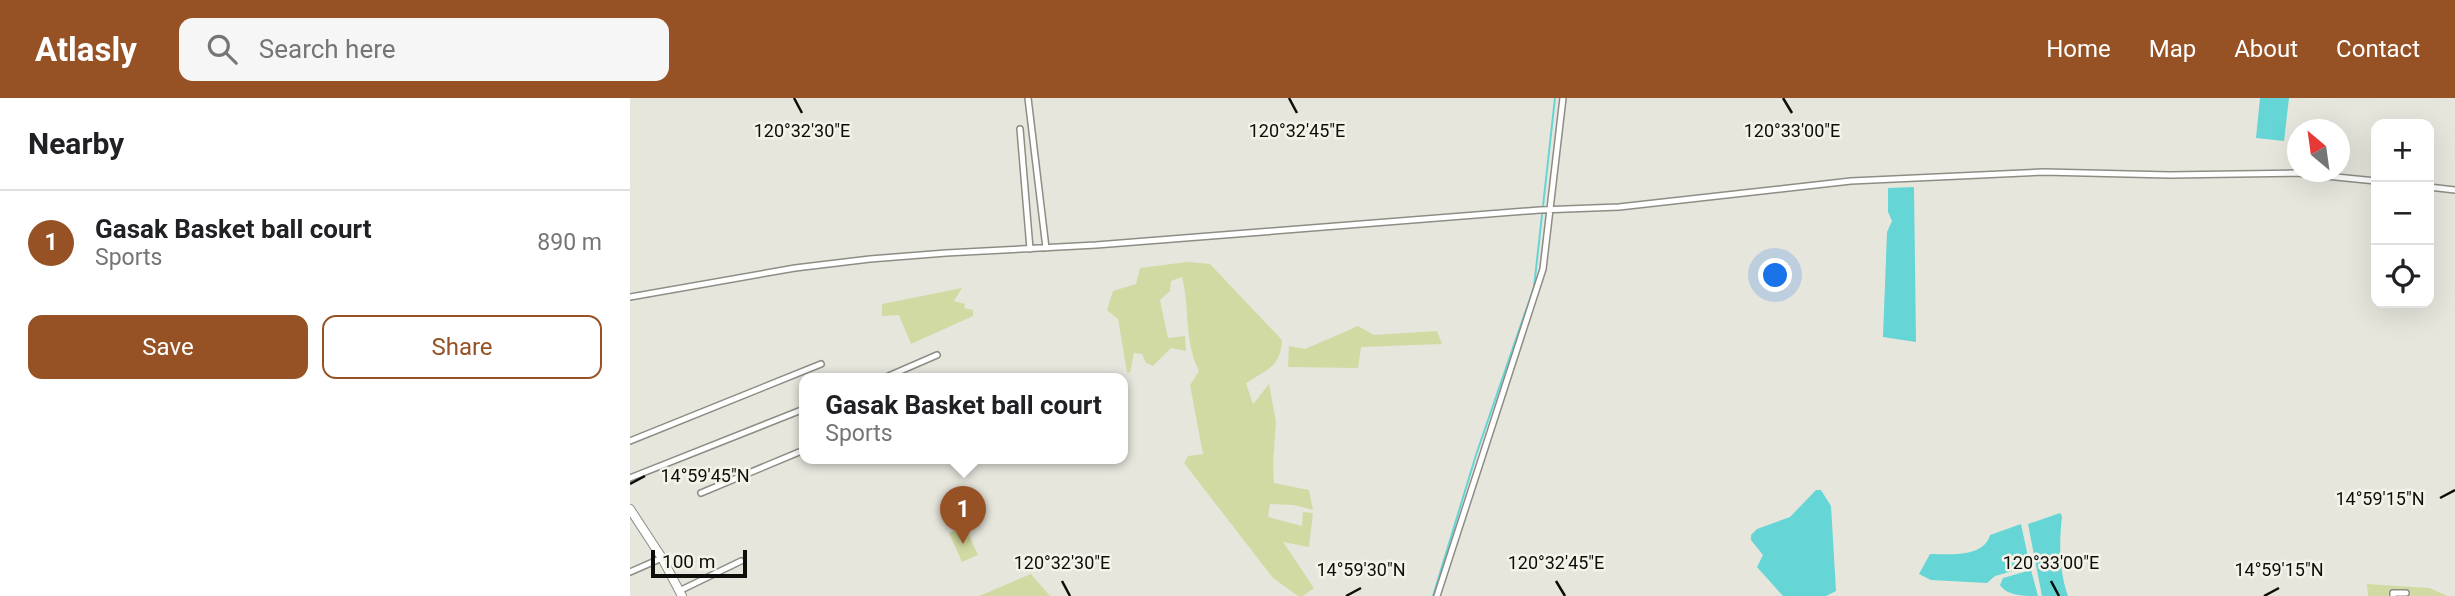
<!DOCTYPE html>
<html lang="en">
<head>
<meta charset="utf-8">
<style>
  body { margin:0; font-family:Roboto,sans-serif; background:#f6f6f6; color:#202124 }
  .controls { position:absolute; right:21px; top:21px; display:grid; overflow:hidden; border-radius:14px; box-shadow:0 7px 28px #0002 }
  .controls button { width:63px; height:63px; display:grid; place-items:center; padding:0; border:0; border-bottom:2px solid #e0e0e0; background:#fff; color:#202124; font:35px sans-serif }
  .compass { position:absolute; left:1657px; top:21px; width:63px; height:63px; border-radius:50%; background:#fff; box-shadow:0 7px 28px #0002; rotate:331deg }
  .scale { position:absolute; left:21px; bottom:18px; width:96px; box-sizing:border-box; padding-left:7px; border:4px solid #0d0d0a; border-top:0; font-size:19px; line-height:24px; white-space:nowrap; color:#0d0d0a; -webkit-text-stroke:5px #f4f3ea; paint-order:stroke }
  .you { position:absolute; left:1146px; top:178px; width:24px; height:24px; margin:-18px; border:5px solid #fff; border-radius:50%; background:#1a73e8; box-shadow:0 0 0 10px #1a73e833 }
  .badge { display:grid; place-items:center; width:46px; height:46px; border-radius:50%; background:#965224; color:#fff; font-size:23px; font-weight:700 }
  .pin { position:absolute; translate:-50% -58px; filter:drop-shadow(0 2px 4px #0008) }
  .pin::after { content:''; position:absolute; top:37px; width:24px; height:21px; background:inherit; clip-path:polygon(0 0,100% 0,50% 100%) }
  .popup { position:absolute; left:169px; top:275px; width:329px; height:91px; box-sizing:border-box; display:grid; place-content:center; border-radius:14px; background:#fff; filter:drop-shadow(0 2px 5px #0005); font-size:23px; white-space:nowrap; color:#757577 }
  .popup b { font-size:26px; color:#202124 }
  .popup::after { content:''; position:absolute; left:50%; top:100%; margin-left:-14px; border:14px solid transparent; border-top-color:#fff }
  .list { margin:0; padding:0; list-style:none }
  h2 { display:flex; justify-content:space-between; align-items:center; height:91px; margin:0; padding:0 28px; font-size:30px }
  h2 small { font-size:23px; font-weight:400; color:#757577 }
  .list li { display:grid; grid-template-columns:46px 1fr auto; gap:21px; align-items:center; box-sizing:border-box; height:105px; padding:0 28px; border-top:2px solid #e0e0e0 }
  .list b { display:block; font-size:26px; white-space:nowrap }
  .list p { margin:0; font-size:23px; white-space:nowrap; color:#757577 }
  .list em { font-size:23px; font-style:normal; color:#757577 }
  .actions { display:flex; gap:14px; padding:21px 28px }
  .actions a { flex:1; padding:16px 0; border:2px solid #965224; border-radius:14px; text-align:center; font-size:24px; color:#965224 }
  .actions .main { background:#965224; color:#fff }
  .icon { flex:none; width:38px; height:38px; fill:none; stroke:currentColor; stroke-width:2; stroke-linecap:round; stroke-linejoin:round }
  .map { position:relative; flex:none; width:1825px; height:498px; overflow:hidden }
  header { display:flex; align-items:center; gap:42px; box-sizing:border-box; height:98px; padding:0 35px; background:#965224; color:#fff }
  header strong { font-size:33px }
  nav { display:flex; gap:38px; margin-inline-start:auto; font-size:24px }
  .search { width:490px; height:63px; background:#f6f6f6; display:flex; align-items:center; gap:18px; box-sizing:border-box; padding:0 24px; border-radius:14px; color:#757577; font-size:26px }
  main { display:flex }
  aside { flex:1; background:#fff }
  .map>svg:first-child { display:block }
  .green { fill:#d2daa3 }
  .water { fill:#65d5d5 }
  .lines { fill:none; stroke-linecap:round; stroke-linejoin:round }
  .stream { stroke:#65d5d5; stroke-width:2 }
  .street-casing { stroke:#8e8d85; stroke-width:8 }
  .secondary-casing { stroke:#8e8d85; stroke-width:10 }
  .street { stroke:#fff; stroke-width:5 }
  .secondary { stroke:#fff; stroke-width:8 }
  .ticks { fill:none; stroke:#0d0d0a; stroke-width:2.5 }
  .ticks-label { font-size:18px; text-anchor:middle; fill:#0d0d0a; stroke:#f4f3ea; stroke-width:5; stroke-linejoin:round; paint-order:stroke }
</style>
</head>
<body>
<header>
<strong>Atlasly</strong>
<div class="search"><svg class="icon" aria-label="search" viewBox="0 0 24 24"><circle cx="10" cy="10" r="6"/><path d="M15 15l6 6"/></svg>Search here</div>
<nav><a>Home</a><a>Map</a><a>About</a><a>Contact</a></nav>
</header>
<main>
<aside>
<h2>Nearby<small></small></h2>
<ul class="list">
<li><span class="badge">1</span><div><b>Gasak Basket ball court</b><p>Sports</p></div><em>890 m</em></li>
</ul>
<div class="actions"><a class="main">Save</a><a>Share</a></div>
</aside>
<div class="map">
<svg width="1825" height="498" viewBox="0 0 1825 498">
  <rect width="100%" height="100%" fill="#e7e6dd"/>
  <path class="green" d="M557,164L580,166L652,242C651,269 636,272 616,285L623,306L639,286L646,324L643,365L644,385L679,392L683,412L664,407L640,406L638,419L672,428L673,414L683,415L679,449L653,444L684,490L673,498H668L643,480L554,365L558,358L573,356L560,287L569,273C554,243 560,211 552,179L541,183L540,193L530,202L538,240L555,238L556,253L541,250L523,268L516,265L512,256L504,255L500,275L497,274L488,221L477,212L483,193L506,186L510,170Z
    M332,190L324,203L335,206L334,210L343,212V218L281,246L269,217L252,218V206Z
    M728,228L744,237L807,233L812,246L731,249L728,270L658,269L659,248L675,251Z
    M335,428L348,457L332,464L319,435Z
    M401,476L420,498H349Z
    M1737,486L1799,490L1818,498H1738Z"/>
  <path class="water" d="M1630,0H1659L1654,43L1626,40Z
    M1284,89L1286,244L1253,239L1257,134L1262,123L1258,114V90Z
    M1186,392H1191L1201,408L1206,493L1196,498H1153L1127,469L1133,457L1121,442V437L1127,431L1160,419Z
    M1430,415L1432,418C1429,445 1429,473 1438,498H1412L1398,426Z
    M1391,426L1400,468L1365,478L1357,485L1301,482L1289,476L1300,456C1318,456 1354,460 1360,437Z
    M1401,472L1408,498C1394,498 1377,498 1370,487L1373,480Z"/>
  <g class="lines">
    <path class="stream" d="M803,498L846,357L904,189L925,0"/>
    <defs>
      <path id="street" d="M398,0L416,150
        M390,31L400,151
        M1799,89L1825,92
        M0,199L165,170L240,161L316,155L466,147L910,112L989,109L1221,83L1414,74L1540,77L1666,75L1746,83
        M254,280L307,257
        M0,343L191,266
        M0,380L174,311
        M71,395L174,352
        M0,474L32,460
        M49,493L111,463
        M807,498L913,171L933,0
        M1763,498V495H1776"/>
      <path id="secondary" d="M0,411L32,460L52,498"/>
    </defs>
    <use href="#street" class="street-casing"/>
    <use href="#secondary" class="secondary-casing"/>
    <use href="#street" class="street"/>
    <use href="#secondary" class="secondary"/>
  </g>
  <path class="ticks" d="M164,0L172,15M659,0L667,15M1153,0L1162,15M0,386L15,378M1810,400L1825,392M432,483L440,498M926,483L935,498M1421,483L1429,498M716,498L731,490M1634,498L1649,490"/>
  <g class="ticks-label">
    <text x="172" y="39">120°32'30"E</text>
    <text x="667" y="39">120°32'45"E</text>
    <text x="1162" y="39">120°33'00"E</text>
    <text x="75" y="384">14°59'45"N</text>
    <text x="1750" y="407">14°59'15"N</text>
    <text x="432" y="471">120°32'30"E</text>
    <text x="926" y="471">120°32'45"E</text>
    <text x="1421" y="471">120°33'00"E</text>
    <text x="731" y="478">14°59'30"N</text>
    <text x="1649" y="478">14°59'15"N</text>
  </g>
</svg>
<div class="controls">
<button>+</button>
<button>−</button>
<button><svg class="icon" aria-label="locate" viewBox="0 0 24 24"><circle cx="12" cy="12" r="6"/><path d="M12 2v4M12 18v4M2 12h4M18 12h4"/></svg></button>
</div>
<svg class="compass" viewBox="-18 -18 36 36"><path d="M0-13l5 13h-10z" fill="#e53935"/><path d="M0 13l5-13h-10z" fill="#757577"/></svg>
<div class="scale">100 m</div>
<div class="you"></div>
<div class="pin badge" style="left:333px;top:446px">1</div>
<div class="popup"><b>Gasak Basket ball court</b>Sports</div>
</div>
</main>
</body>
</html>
